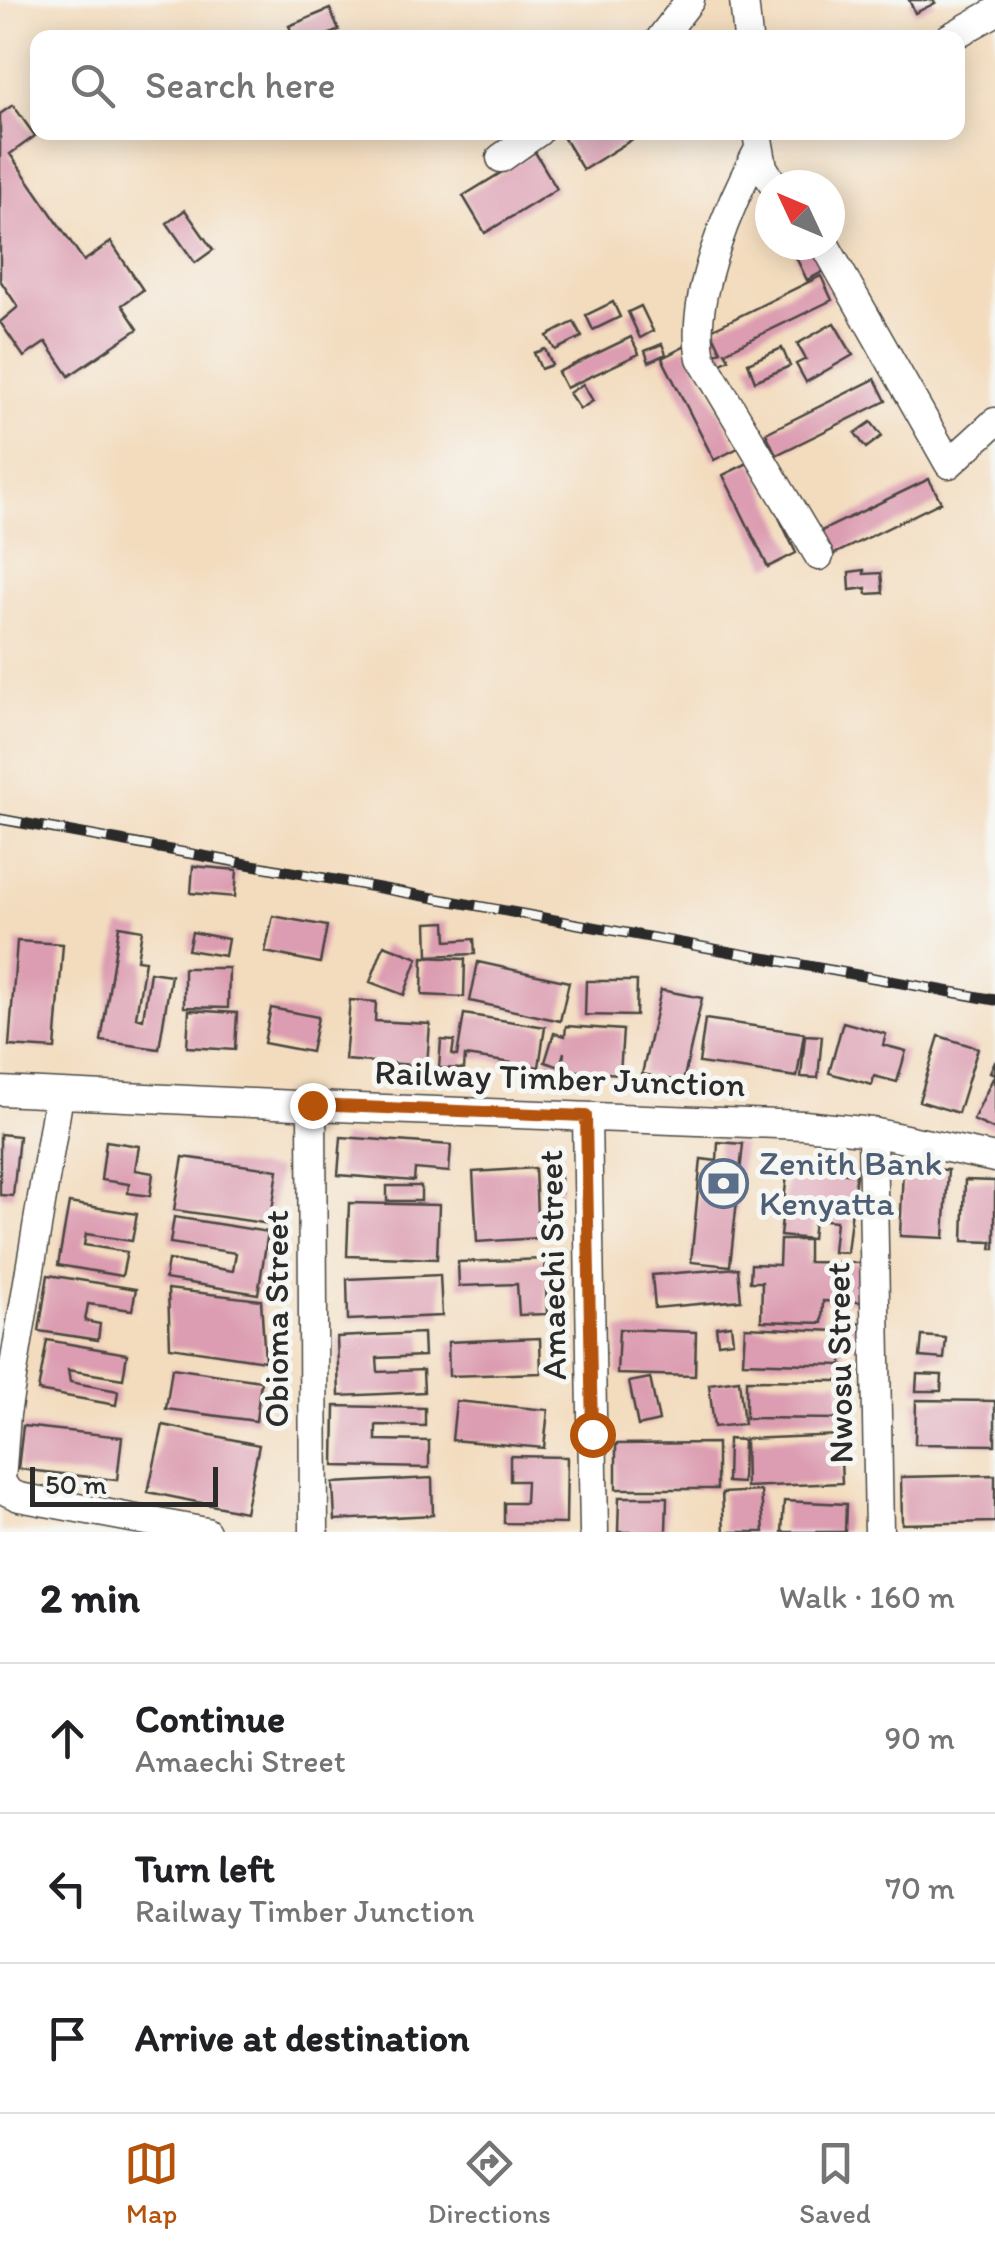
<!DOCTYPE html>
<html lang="en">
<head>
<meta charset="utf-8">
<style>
  body { margin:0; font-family:Itim,sans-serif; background:#f6f6f6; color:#202124 }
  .compass { position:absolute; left:755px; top:170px; width:90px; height:90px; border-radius:50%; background:#fff; box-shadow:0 5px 25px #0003; rotate:314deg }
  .scale { position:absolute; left:30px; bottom:25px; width:188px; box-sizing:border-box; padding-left:10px; border:5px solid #2b2b2b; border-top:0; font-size:28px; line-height:35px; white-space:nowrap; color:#2b2b2b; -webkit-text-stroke:8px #f6f6f2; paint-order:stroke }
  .stop { position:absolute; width:30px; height:30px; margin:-22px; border:8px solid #b45309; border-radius:50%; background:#fff }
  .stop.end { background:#b45309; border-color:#fff; box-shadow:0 2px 10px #0008 }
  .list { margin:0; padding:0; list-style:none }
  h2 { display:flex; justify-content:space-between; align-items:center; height:130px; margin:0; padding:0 40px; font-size:42px }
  h2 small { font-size:32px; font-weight:400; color:#757577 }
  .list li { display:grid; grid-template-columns:65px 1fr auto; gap:30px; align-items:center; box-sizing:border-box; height:150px; padding:0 40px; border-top:2px solid #e0e0e0 }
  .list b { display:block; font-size:38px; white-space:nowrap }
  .list p { margin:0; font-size:32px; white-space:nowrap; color:#757577 }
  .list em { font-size:32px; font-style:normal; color:#757577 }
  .icon { flex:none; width:55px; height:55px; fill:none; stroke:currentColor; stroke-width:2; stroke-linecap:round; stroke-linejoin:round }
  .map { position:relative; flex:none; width:995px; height:1532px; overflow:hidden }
  .search { position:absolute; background:#fff; box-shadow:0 5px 25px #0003; left:30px; right:30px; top:30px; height:110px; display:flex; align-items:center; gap:25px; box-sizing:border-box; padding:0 35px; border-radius:20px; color:#757577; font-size:38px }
  .sheet { height:580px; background:#fff }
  nav { display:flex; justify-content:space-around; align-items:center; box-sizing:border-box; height:140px; border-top:2px solid #e0e0e0; background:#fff; font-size:28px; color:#757577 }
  nav a { display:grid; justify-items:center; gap:5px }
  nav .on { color:#b45309 }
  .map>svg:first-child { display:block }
  .building { fill:#dc9cb1 }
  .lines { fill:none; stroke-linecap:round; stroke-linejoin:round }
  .minor-casing { stroke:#494641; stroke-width:31 }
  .minor { stroke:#fff; stroke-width:28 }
  .rail-casing { stroke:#2b2b2b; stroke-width:11 }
  .rail { stroke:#f6f6f2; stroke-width:8; stroke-dasharray:22; stroke-linecap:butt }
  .route { stroke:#b45309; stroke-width:12 }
  .labels { text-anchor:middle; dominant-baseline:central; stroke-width:10; stroke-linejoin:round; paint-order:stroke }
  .street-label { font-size:35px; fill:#2b2b2b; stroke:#f6f6f2 }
  .service-label { font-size:35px; fill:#4e5e75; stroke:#f6f6f2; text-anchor:start }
</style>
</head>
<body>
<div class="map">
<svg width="995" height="1532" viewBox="0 0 995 1532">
  <rect width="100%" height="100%" fill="#f6f6f2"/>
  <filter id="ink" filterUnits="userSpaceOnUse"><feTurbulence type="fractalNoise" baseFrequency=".01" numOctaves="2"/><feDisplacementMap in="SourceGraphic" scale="20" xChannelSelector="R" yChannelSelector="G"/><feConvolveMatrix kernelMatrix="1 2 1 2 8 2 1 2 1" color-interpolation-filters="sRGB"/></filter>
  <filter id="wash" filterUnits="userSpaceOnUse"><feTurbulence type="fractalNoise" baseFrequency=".0048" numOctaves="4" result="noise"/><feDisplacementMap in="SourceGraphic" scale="40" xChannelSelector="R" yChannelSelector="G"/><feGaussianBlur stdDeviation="2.25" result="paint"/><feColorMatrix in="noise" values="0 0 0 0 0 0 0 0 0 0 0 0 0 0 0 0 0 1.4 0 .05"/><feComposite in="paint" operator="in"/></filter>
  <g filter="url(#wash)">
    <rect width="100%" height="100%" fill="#f3dcbe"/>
    <g id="blocks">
      <path class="building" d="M909,0H933L935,3L915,13Z
        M330,9L339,30L322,38H294L289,26Z
        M13,105L35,136L10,154L84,261L111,242L143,290L122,305L138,329L69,376L46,342L24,357L0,322L18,307L0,280V114Z
        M560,132H644L583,170Z
        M535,152L557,189L485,233L463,196Z
        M185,210L213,250L195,263L167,223Z
        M790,245H817L828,269L807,280Z
        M821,276L832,300L725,352L729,359L711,368L706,359L721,351L711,330Z
        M613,302L620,317L593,330L586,315Z
        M641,306L653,331L640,338L628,312Z
        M574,322L582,337L555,350L547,336Z
        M834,323L853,355L806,382L796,364L806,359L797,344Z
        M631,337L639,354L566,388L558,372Z
        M662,344L666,354L649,362L645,351Z
        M686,346L738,448L714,460L662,358Z
        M782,348L790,366L755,381L748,363Z
        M545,349L552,365L541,369L534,353Z
        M875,379L886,401L776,455L766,433Z
        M583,384L593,401L580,409L569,393Z
        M871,422L882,436L866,448L855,433Z
        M752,461L796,553L768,567L723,475Z
        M929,479L941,502L828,557L817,533Z
        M864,570V574L881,573L883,593L867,594L866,588L850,590L849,572Z
        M193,866L237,870L235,897L191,893Z
        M273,916L327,926L320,963L265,952Z
        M446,922L447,941L474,939L475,954L428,956L427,923Z
        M119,926L142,930L137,960L145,961L136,1017L143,1019L150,972L171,975L159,1049L101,1041Z
        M192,932L228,939L225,956L188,950Z
        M17,941L63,944L55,1049L9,1046Z
        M384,945L418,958L404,995L370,982Z
        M423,957L465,959L464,997L422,995Z
        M478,962L569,982L560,1021L470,1001Z
        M184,968H229L228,1008L184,1007Z
        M586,981H637L636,1016L585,1015Z
        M661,990L702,998L683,1082L642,1074Z
        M350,1000L376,1002L375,1021L430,1024L427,1066L345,1060Z
        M271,1008L318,1017L311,1052L264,1043Z
        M189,1010L237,1013L235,1050L187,1047Z
        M464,1014L545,1027L539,1067L465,1056L464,1069L439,1068L441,1040L454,1041L452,1055L457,1056Z
        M705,1019L804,1033L797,1077L699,1063Z
        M843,1022L886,1034L883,1045L906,1051L897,1082L874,1076L872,1085L829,1073Z
        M566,1026L623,1030L620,1074L562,1070L564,1052L560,1067L545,1062L554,1033L565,1036Z
        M805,1035L822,1036L818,1078L801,1077Z
        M939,1036L978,1048L958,1113L919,1101Z
        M995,1061V1130L973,1120L995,1074L990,1072Z
        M0,1134L19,1136L13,1196L0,1195Z
        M341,1137L451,1145L449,1172L415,1169L414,1181L338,1175Z
        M106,1141L139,1146L135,1170L153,1173L150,1196L128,1193L129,1184L101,1180Z
        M718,1142L743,1144L730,1266L691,1262L701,1159L717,1161Z
        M183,1157L278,1170L270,1224L174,1210Z
        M560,1166L561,1193H548L547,1167Z
        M788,1166L856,1174L847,1253L833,1252L836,1221L814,1219L812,1239L780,1236Z
        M535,1168L538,1238L477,1242L473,1172Z
        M903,1168L948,1170L944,1238L900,1236Z
        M965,1180L995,1181V1249H991L992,1242L963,1241Z
        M387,1186H421V1201H387Z
        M69,1203L137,1214L132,1241L86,1234L84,1245L127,1252L122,1276L58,1265Z
        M349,1203L439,1205L437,1259L347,1256Z
        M174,1217L268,1232L258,1294L165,1279L168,1260L233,1271L236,1253L170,1243Z
        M780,1240H808V1262L864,1263L862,1302L823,1301L822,1323L761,1321L762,1282H750L751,1264L779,1265Z
        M545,1259L547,1314L519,1315L517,1284L459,1286L458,1262Z
        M738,1268L741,1300L655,1308L652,1275Z
        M48,1275L136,1289L132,1310L88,1304L85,1321L100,1324L98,1340L39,1331Z
        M440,1275L442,1316L348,1320L347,1279Z
        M168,1289L261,1300L265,1361L170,1347Z
        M838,1308H848L847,1323L869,1324L868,1346L843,1345L842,1365L743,1362L745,1327L837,1331Z
        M731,1325L733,1341L718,1343L716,1327Z
        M619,1329L696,1332L695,1376L617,1374Z
        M423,1333L424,1356L377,1358L378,1372L423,1370L424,1392L339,1396L337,1337Z
        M922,1336L946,1338L944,1359L920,1357Z
        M540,1338L541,1373L449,1376L448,1342Z
        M47,1340L127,1354L123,1379L68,1370L70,1382L118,1391L116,1405L38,1391Z
        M172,1368L261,1381L256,1421L166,1409Z
        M917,1374L942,1375L941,1391H916Z
        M650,1378L659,1421L638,1426L629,1382Z
        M739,1380L744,1424L714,1427L709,1384Z
        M746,1380L840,1381V1419L746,1418Z
        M916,1400L995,1401V1445L915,1444Z
        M456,1401L548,1410L544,1448L452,1440Z
        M335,1406L425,1408V1426L376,1425V1440L429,1441V1468L334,1466Z
        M163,1425L259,1445L245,1512L148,1492Z
        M23,1426L122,1437L117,1480L18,1469Z
        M840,1435L842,1483L746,1487L745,1439Z
        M728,1439L743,1440L742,1483L727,1482Z
        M717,1443V1489H616V1444Z
        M510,1456L567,1457L566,1524L504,1523V1503H525L526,1481H510Z
        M995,1475V1522L902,1524L901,1477Z
        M432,1478L433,1515L335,1520L333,1483Z
        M761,1491L764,1532H724L722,1493Z
        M619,1497H667L666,1532H618Z
        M784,1501L846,1504L845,1532H782Z"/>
    </g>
  </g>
  <g filter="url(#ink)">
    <use href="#blocks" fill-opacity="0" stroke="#494641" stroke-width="2.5"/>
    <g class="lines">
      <defs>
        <path id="minor" d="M744,0L748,38
          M661,38L690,0
          M949,38L995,12
          M758,139L763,167L774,185
          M759,149C731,200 688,300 701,358L819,556
          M501,158L538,132
          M825,245L949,464L995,422
          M0,1091L359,1108L804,1125L872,1132L995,1158
          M59,1095L6,1414L1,1481L8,1492L19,1497L206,1532
          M312,1105L314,1532
          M587,1117L594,1532
          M872,1132L879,1532"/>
      </defs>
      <use href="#minor" class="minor-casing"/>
      <use href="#minor" class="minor"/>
      <defs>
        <path id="rail" d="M0,819L995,1000"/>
      </defs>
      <use href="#rail" class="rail-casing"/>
      <use href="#rail" class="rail"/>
    </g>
  </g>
  <g class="lines" filter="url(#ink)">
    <path class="route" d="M312,1105L586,1116L592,1434"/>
  </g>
  <defs>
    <symbol id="bank-ring" viewBox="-11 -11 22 22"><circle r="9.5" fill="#f6f6f2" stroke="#5c6f8a" stroke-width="1.5"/><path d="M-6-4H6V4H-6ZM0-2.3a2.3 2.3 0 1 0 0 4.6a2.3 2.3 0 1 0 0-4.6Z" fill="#5c6f8a"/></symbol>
  </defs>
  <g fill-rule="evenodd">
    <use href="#bank-ring" x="696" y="1156" width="55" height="55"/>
  </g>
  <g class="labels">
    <g class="street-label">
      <text transform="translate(560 1078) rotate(2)">Railway Timber Junction</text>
      <text transform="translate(552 1265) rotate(-91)">Amaechi Street</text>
      <text transform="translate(276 1319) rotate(-90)">Obioma Street</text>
      <text transform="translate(839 1363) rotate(-91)">Nwosu Street</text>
    </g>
    <g class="service-label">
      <text x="759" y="1163">Zenith Bank<tspan x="759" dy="40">Kenyatta</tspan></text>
    </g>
  </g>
</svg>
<svg class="compass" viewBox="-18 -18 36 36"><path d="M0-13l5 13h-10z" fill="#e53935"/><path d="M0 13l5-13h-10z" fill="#757577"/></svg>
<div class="scale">50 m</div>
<div class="stop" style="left:592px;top:1434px"></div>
<div class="stop end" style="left:312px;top:1105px"></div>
<div class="search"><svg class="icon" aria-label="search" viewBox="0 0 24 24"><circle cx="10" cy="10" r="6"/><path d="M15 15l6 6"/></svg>Search here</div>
</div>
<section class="sheet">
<h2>2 min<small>Walk · 160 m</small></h2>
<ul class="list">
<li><svg class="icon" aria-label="ahead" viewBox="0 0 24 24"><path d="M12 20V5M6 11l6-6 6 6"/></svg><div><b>Continue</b><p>Amaechi Street</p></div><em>90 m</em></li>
<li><svg class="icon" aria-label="left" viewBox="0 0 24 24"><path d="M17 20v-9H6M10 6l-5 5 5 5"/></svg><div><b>Turn left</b><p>Railway Timber Junction</p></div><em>70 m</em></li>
<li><svg class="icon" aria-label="arrive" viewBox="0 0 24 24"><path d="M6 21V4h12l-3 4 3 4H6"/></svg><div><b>Arrive at destination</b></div></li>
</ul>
</section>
<nav>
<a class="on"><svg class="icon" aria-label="map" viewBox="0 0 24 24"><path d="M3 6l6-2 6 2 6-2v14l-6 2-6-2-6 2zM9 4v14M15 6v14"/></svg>Map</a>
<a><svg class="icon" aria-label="directions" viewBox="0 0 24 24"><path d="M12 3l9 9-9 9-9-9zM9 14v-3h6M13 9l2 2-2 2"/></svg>Directions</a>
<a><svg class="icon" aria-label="saved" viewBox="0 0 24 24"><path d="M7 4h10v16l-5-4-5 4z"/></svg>Saved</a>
</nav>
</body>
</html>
